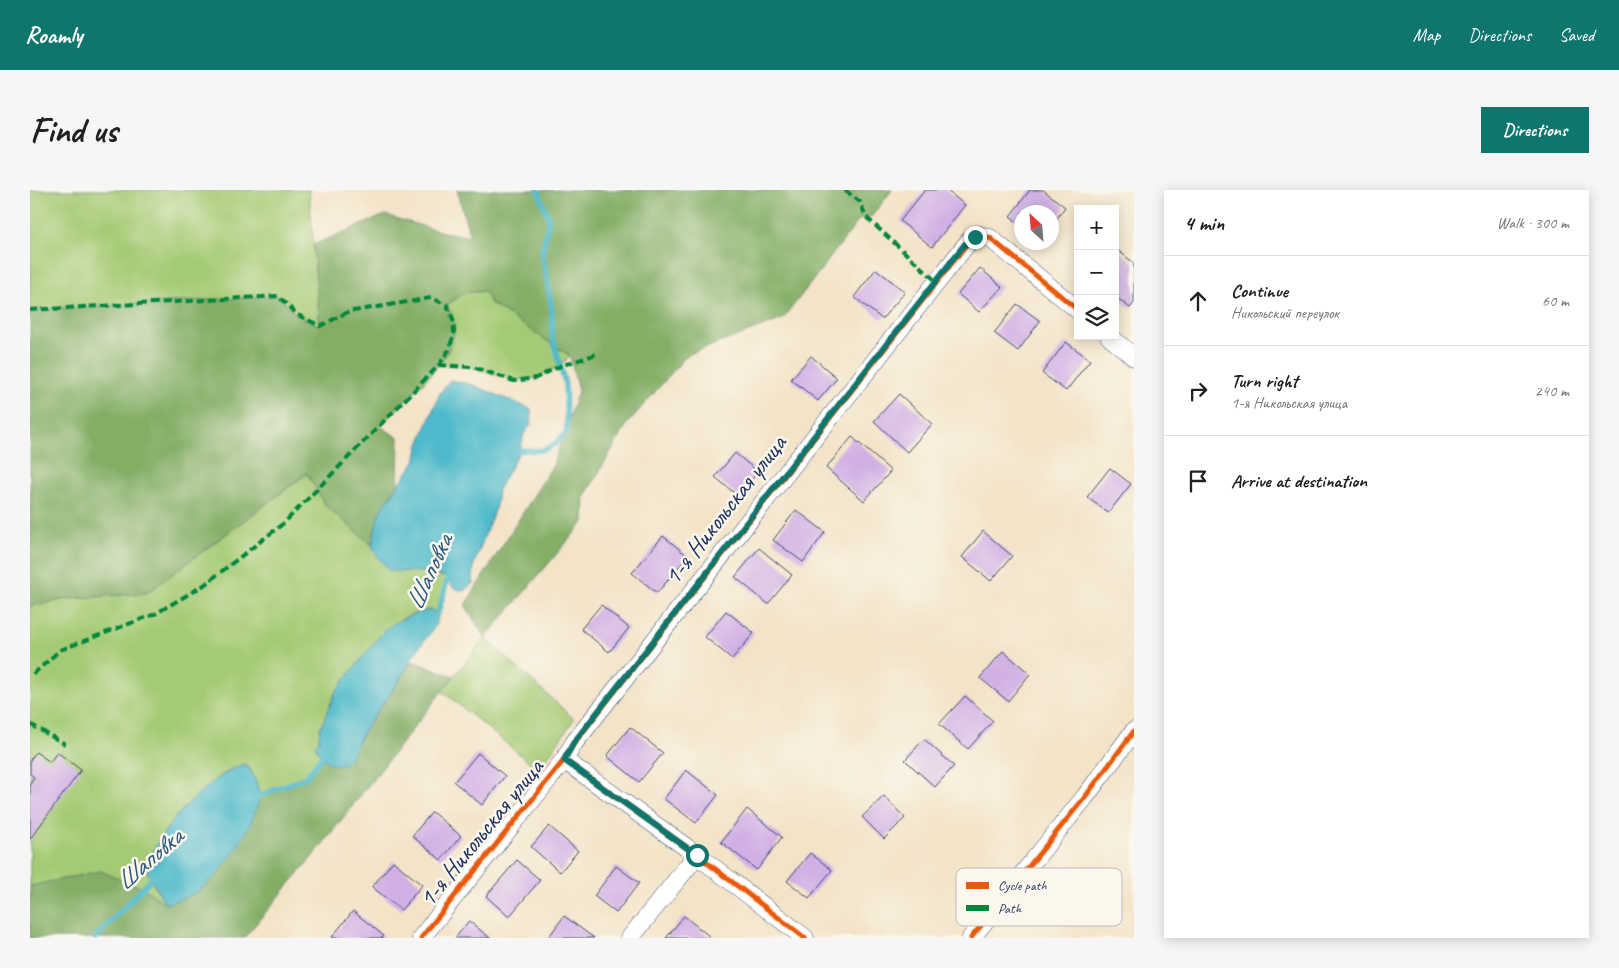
<!DOCTYPE html>
<html lang="en">
<head>
<meta charset="utf-8">
<style>
  body { margin:0; font-family:Caveat,sans-serif; background:#f6f6f6; color:#202124 }
  .controls { position:absolute; right:15px; top:15px; display:grid; overflow:hidden; border-radius:0px; box-shadow:0 2px 12px #0003 }
  .controls button { width:45px; height:45px; display:grid; place-items:center; padding:0; border:0; border-bottom:1px solid #e0e0e0; background:#fff; color:#202124; font:25px sans-serif }
  .compass { position:absolute; left:984px; top:15px; width:45px; height:45px; border-radius:50%; background:#fff; box-shadow:0 2px 12px #0003; rotate:334deg }
  .stop { position:absolute; width:15px; height:15px; margin:-11px; border:4px solid #0f766e; border-radius:50%; background:#fff }
  .stop.end { background:#0f766e; border-color:#fff; box-shadow:0 1px 5px #0008 }
  .list { margin:0; padding:0; list-style:none }
  h2 { display:flex; justify-content:space-between; align-items:center; height:65px; margin:0; padding:0 20px; font-size:21px }
  h2 small { font-size:16px; font-weight:400; color:#757577 }
  .list li { display:grid; grid-template-columns:32px 1fr auto; gap:15px; align-items:center; box-sizing:border-box; height:90px; padding:0 20px; border-top:1px solid #e0e0e0 }
  .list b { display:block; font-size:19px; white-space:nowrap }
  .list p { margin:0; font-size:16px; white-space:nowrap; color:#757577 }
  .list em { font-size:16px; font-style:normal; color:#757577 }
  .icon { flex:none; width:28px; height:28px; fill:none; stroke:currentColor; stroke-width:2; stroke-linecap:round; stroke-linejoin:round }
  .map { position:relative; flex:none; width:1104px; height:748px; overflow:hidden; border-radius:0px }
  header { display:flex; align-items:center; gap:30px; box-sizing:border-box; height:70px; padding:0 25px; background:#0f766e; color:#fff }
  header strong { font-size:24px }
  nav { display:flex; gap:28px; margin-inline-start:auto; font-size:18px }
  .intro { display:flex; align-items:center; justify-content:space-between; box-sizing:border-box; height:120px; padding:0 30px }
  h1 { margin:0; font-size:35px }
  .button { padding:12px 22px; border-radius:0px; background:#0f766e; color:#fff; font-size:18px; font-weight:700 }
  main { display:flex; gap:30px; padding:0 30px }
  aside { flex:1; background:#fff; border-radius:0px; box-shadow:0 2px 12px #0003 }
  .map>svg:first-child { display:block }
  .green { fill:#a5ca74; stroke:#607c69 }
  .forest { fill:#84ae66; stroke:#506e62 }
  .water { fill:#4eb9ca; stroke:#347494 }
  .lines { fill:none; stroke-linecap:round; stroke-linejoin:round }
  .stream { stroke:#4eb9ca; stroke-width:5.5 }
  .building { fill:#d1b1e5 }
  .minor-casing { stroke:#3b4a6e; stroke-width:19 }
  .minor { stroke:#fff; stroke-width:18 }
  .quiet { stroke:#00873e; stroke-width:4; stroke-dasharray:8 4; stroke-linecap:butt }
  .cycleway-casing { stroke:#fbf7ec; stroke-width:8 }
  .cycleway { stroke:#e8590c; stroke-width:5 }
  .route { stroke:#0f766e; stroke-width:6 }
  .labels { text-anchor:middle; dominant-baseline:central; stroke-width:5; stroke-linejoin:round; paint-order:stroke }
  .street-label { font-size:25px; fill:#1b2f5e; stroke:#fbf7ec }
  .water-label { font-size:26px; font-style:italic; fill:#2a587e; stroke:#fbf7ec }
  .key { fill:#fbf7ec; stroke:#b8bbc1; stroke-width:1 }
  .key-label { font-size:14px; fill:#1b2f5e }
</style>
</head>
<body>
<header>
<strong>Roamly</strong>
<nav><a>Map</a><a>Directions</a><a>Saved</a></nav>
</header>
<div class="intro"><h1>Find us</h1><a class="button">Directions</a></div>
<main>
<div class="map">
<svg width="1104" height="748" viewBox="0 0 1104 748">
  <rect width="100%" height="100%" fill="#fbf7ec"/>
  <filter id="ink" filterUnits="userSpaceOnUse"><feTurbulence type="fractalNoise" baseFrequency=".02" numOctaves="2"/><feDisplacementMap in="SourceGraphic" scale="10" xChannelSelector="R" yChannelSelector="G"/><feConvolveMatrix kernelMatrix="1 2 1 2 8 2 1 2 1" color-interpolation-filters="sRGB"/></filter>
  <filter id="wash" filterUnits="userSpaceOnUse"><feTurbulence type="fractalNoise" baseFrequency=".0096" numOctaves="4" result="noise"/><feDisplacementMap in="SourceGraphic" scale="20" xChannelSelector="R" yChannelSelector="G"/><feGaussianBlur stdDeviation="1.12" result="paint"/><feColorMatrix in="noise" values="0 0 0 0 0 0 0 0 0 0 0 0 0 0 0 0 0 1.4 0 .05"/><feComposite in="paint" operator="in"/></filter>
  <g filter="url(#wash)">
    <rect width="100%" height="100%" fill="#f3e3c7"/>
    <path class="green" d="M0,0H279L290,136L266,124L248,106L0,120Z
      M456,101L459,112L540,166L530,176L506,188L484,191L443,177L409,175L419,160L423,129L417,115L434,103Z
      M278,283L295,315L342,355L347,366L360,380L393,382L417,387L408,423C407,422 401,420 400,420C387,419 362,434 353,442L306,501L290,539L289,550L285,556L291,566L276,587L229,606L221,580L214,574L202,578L188,588L146,626L120,689L136,714L113,698L0,696V416L37,409L117,403Z
      M455,448L544,529L509,580L412,501Z"/>
    <path class="forest" d="M427,0H862L842,26L830,29L753,129L657,165L597,234L555,306L554,332L455,448L435,415L523,275L548,201L540,166L459,112L455,101L434,103L417,115C421,124 425,131 424,141C423,171 370,215 350,236L369,248L368,294L349,323L342,355L295,315L277,283L117,403L37,409L0,416V120L248,106L266,124L290,136L283,55L355,25L409,41L440,47Z
      M381,471L424,486L284,665L214,748H0V696L70,681L113,698L136,714L224,625L229,606L276,587L291,566L299,572L325,557L335,539L366,496Z"/>
    <path class="water" d="M420,190L443,195L501,219L502,233L494,244L490,260L468,300L466,316L444,374L443,393L434,401L423,398L417,387L393,382L360,381L347,366L342,355L349,323L385,271L389,254L410,203Z
      M401,420L408,423C409,437 395,448 388,459C384,464 381,470 378,475C364,502 343,523 329,549C325,557 321,571 312,574C299,578 290,565 285,556L289,550L290,539L306,501L353,442C366,430 383,424 401,420Z
      M215,574C222,581 230,597 229,608C224,637 192,685 168,701C159,707 146,710 136,714L117,682C119,676 119,669 122,663C136,632 182,584 215,574Z"/>
    <g class="lines">
      <path class="stream" d="M484,262C493,258 502,262 512,260C523,258 529,250 537,242L535,194L522,145V119L512,62L519,29L508,0
        M403,428L408,423L420,381
        M224,610L229,606L276,587L295,562
        M65,748L125,685"/>
    </g>
    <g id="blocks">
      <path class="building" d="M895,0H916L935,15L902,57L870,31Z
        M1000,0H1013L1035,17L1022,35V22H992V36L980,26Z
        M1086,59L1104,73V113L1100,118L1085,106Z
        M950,78L972,97L949,122L928,104Z
        M846,79L875,102L852,129L824,107Z
        M987,114L1010,131L988,161L964,143Z
        M1036,152L1060,170L1036,201L1012,183Z
        M781,166L807,188L788,211L761,189Z
        M869,204L902,234L877,262L844,231Z
        M822,247L861,281L834,311L796,278Z
        M705,263L728,282L708,306L685,287Z
        M1080,278L1101,294L1078,323L1057,307Z
        M766,320L795,342L773,372L743,350Z
        M953,341L982,366L961,391L932,367Z
        M633,346L658,366L627,403L602,383Z
        M729,358L762,385L738,414L705,387Z
        M571,415L599,438L579,462L551,439Z
        M696,421L724,443L702,469L675,447Z
        M973,461L1000,484L978,511L950,488Z
        M935,506L963,531L938,559L909,534Z
        M600,537L633,563L609,592L577,566Z
        M894,549L924,576L905,597L875,570Z
        M6,562L20,572L27,562L51,580L0,649V593L4,587L0,584V570Z
        M448,563L475,586L452,615L424,592Z
        M656,580L688,605L666,633L634,609Z
        M854,606L875,628L854,649L832,627Z
        M717,619L752,647L727,680L691,652Z
        M402,622L431,646L411,670L382,646Z
        M519,636L548,661L530,682L501,657Z
        M780,663L802,680L779,708L757,691Z
        M487,670L510,690L479,727L456,706Z
        M363,671L392,695L371,720L342,697Z
        M586,676L609,693L586,723L564,706Z
        M323,721L354,746L352,748H304L302,747Z
        M534,726L564,748H518Z
        M654,726L679,746L677,748H636Z
        M439,731L460,748H425Z"/>
    </g>
  </g>
  <g filter="url(#ink)">
    <use href="#blocks" fill-opacity="0" stroke="#3b4a6e" stroke-width="1"/>
    <g class="lines">
      <defs>
        <path id="minor" d="M1079,146L1104,167
          M534,570L667,665L775,748
          M391,748L534,570L544,553L940,50L950,45L960,48L1048,120
          M600,748L667,665
          M941,748L1055,607L1104,541"/>
      </defs>
      <use href="#minor" class="minor-casing"/>
      <use href="#minor" class="minor"/>
      <path class="quiet" d="M815,0L830,12L836,27L906,91
        M0,120L248,106L266,124L290,136L318,122L401,108L417,115L423,129L424,143L419,160L409,175L254,333L174,395L125,424L30,460L0,487
        M409,175L443,177L484,191L506,188L530,176L567,164
        M0,534L35,554"/>
      <defs>
        <path id="cycleway" d="M534,570L667,665L775,748
          M391,748L534,570L544,553L940,50L950,45L960,48L1048,120
          M941,748L1055,607L1104,541"/>
      </defs>
      <use href="#cycleway" class="cycleway-casing"/>
      <use href="#cycleway" class="cycleway"/>
    </g>
  </g>
  <g class="lines" filter="url(#ink)">
    <path class="route" d="M667,665L534,570L544,552L906,91L934,55L945,47"/>
  </g>
  <g class="labels">
    <g class="street-label">
      <text transform="translate(695 320) rotate(-52)">1-я Никольская улица</text>
      <text transform="translate(451 643) rotate(-51)">1-я Никольская улица</text>
    </g>
    <g class="water-label">
      <text transform="translate(399 382) rotate(-66)">Шаповка</text>
      <text transform="translate(119 669) rotate(-41)">Шаповка</text>
    </g>
  </g>
  <rect x="926" y="678" width="166" height="58" rx="8" class="key"/>
  <rect x="936" y="692" width="23" height="7" fill="#e8590c"/>
  <rect x="936" y="715" width="23" height="6" fill="#00873e"/>
  <g class="key-label">
    <text x="968" y="700">Cycle path</text>
    <text x="968" y="723">Path</text>
  </g>
</svg>
<div class="controls">
<button>+</button>
<button>−</button>
<button><svg class="icon" aria-label="layers" viewBox="0 0 24 24"><path d="M12 4l9 5-9 5-9-5zM3 14l9 5 9-5"/></svg></button>
</div>
<svg class="compass" viewBox="-18 -18 36 36"><path d="M0-13l5 13h-10z" fill="#e53935"/><path d="M0 13l5-13h-10z" fill="#757577"/></svg>
<div class="stop" style="left:667px;top:665px"></div>
<div class="stop end" style="left:945px;top:47px"></div>
</div>
<aside>
<h2>4 min<small>Walk · 300 m</small></h2>
<ul class="list">
<li><svg class="icon" aria-label="ahead" viewBox="0 0 24 24"><path d="M12 20V5M6 11l6-6 6 6"/></svg><div><b>Continue</b><p>Никольский переулок</p></div><em>60 m</em></li>
<li><svg class="icon" aria-label="right" viewBox="0 0 24 24"><path d="M7 20v-9h11M14 6l5 5-5 5"/></svg><div><b>Turn right</b><p>1-я Никольская улица</p></div><em>240 m</em></li>
<li><svg class="icon" aria-label="arrive" viewBox="0 0 24 24"><path d="M6 21V4h12l-3 4 3 4H6"/></svg><div><b>Arrive at destination</b></div></li>
</ul>
</aside>
</main>
</body>
</html>
